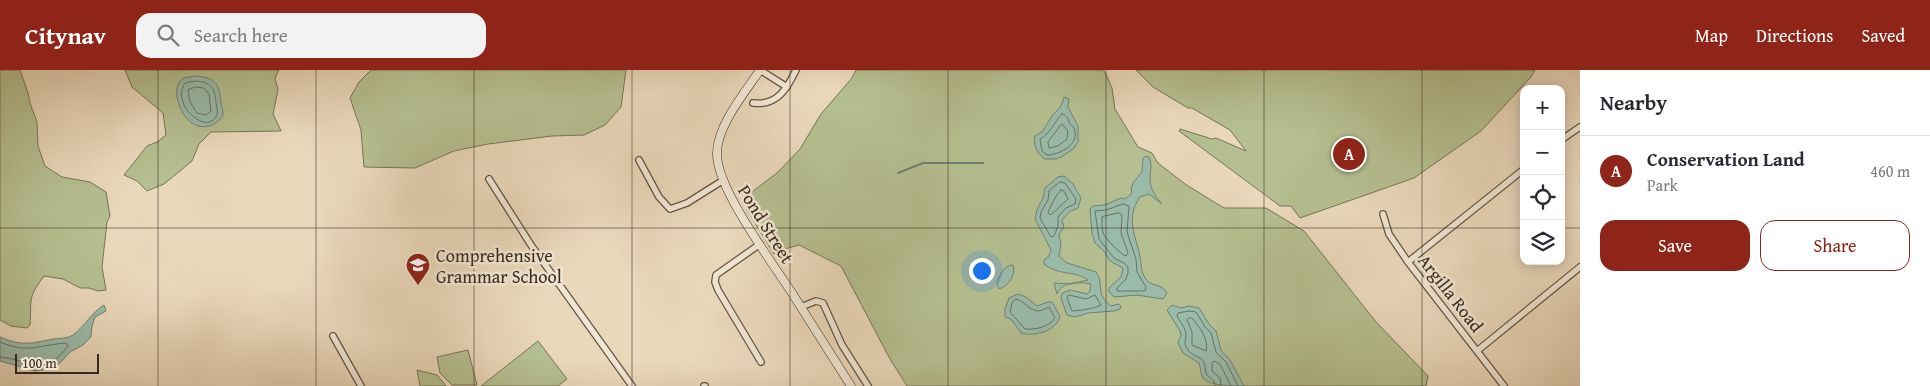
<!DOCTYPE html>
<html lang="en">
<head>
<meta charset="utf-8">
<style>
  body { margin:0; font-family:"Gentium Book Plus",serif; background:#f2f2f3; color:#2b2b33 }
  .controls { position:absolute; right:15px; top:15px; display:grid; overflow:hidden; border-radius:10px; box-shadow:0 2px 12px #0003 }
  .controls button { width:45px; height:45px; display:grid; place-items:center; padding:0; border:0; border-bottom:1px solid #e1e1e2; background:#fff; color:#2b2b33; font:25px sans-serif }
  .scale { position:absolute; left:15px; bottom:12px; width:84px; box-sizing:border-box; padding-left:5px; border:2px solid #38281e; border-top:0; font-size:14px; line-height:18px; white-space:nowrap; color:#38281e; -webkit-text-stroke:4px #f1e6d3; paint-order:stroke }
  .you { position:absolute; left:981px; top:200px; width:18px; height:18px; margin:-12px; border:4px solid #fff; border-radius:50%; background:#1a73e8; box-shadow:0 0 0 8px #1a73e833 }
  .badge { display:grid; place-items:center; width:32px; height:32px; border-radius:50%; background:#8f2418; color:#fff; font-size:16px; font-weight:700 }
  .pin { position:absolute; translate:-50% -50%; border:2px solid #fff; box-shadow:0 1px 5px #0006 }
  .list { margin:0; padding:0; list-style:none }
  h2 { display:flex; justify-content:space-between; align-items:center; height:65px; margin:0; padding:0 20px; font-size:21px }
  h2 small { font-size:16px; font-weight:400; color:#7c7c81 }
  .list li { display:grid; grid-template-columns:32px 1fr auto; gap:15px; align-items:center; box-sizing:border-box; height:70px; padding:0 20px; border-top:1px solid #e1e1e2 }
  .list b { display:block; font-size:19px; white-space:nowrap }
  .list p { margin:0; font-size:16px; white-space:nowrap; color:#7c7c81 }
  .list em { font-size:16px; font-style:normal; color:#7c7c81 }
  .actions { display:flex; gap:10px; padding:15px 20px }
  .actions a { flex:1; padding:11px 0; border:1px solid #8f2418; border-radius:15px; text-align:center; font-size:18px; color:#8f2418 }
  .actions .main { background:#8f2418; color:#fff }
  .icon { flex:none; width:28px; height:28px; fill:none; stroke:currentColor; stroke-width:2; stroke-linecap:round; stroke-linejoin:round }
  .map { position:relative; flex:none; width:1580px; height:316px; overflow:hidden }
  header { display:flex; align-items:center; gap:30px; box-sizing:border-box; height:70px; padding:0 25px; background:#8f2418; color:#fff }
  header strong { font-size:24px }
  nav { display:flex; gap:28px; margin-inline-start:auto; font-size:18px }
  .search { width:350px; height:45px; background:#f2f2f3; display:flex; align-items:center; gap:12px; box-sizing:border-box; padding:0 18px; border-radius:15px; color:#7c7c81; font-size:19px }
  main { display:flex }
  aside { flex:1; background:#fff }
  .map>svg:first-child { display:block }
  .green { fill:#b5bf91; stroke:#767458 }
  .water { fill:#9abbaa; stroke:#738072 }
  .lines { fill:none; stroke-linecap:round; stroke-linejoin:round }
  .shore { stroke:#697264; stroke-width:1 }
  .stream { stroke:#738072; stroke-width:2 }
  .street-casing { stroke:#645445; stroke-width:8 }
  .secondary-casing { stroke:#38281e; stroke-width:9 }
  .street { stroke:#f1e6d3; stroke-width:5.5 }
  .secondary { stroke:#f1e6d3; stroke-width:8 }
  .grid { fill:none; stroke:#38281e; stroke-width:1; stroke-opacity:0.55 }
  .labels { text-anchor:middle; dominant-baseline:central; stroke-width:5; stroke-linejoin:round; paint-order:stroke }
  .street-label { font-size:18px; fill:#38281e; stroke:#f1e6d3 }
  .poi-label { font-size:18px; fill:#38281e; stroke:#f1e6d3; text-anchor:start }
</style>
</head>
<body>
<header>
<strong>Citynav</strong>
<div class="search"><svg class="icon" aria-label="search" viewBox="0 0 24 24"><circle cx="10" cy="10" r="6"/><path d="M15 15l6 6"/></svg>Search here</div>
<nav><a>Map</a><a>Directions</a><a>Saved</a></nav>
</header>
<main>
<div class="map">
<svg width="1580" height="316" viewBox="0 0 1580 316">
  <rect width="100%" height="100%" fill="#ead8bb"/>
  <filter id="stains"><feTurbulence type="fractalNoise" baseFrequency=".004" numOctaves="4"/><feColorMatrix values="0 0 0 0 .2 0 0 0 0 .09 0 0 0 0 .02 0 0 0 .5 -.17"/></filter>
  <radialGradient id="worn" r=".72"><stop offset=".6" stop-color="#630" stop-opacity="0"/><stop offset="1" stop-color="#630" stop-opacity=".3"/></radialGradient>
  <path class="green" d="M0,0H20L28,23L30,33L37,52L38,76L45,96L62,107L90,112L106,122L110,146L107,152L102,197L106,220L98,221L89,218H80L63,209L44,206C27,229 32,228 30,255L27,258L11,256L0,250Z
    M125,0H279L275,8L278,20L273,44L281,61L211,62L199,74L192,91L164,114L147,121L137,111L124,105L147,76L157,72L166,65L163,43L132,17Z
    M371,0H626L621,37L605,55L584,65L552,66L488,74L454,81L415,98L364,97L361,60L350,28L359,12Z
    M856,0H1102L1105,2L1112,18L1115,39L1138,77L1152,83L1158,93L1185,114L1224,138H1266L1304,161L1376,252L1428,306L1426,316H907L890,289L841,196L799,175L788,178L774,184L747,140L744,128L777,103L800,79L821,44L852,8Z
    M1136,0H1535L1531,7L1481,61L1414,108L1300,148L1291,136H1280L1179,61L1180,59L1212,69L1216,68L1246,81L1230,60L1192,38H1188L1153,17Z
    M538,271L567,309L558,316H481Z
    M468,280L477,315H452L440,303L437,287Z
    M417,300L437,305L446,316H420Z"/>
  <path class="water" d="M196,6C216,8 219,13 221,33C222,36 223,41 223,44C222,49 216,53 212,55C197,61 185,50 180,37C176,26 174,17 183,8Z
    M1064,27L1069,29L1068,37L1078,56V72L1074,78L1063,86L1056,89H1045C1037,84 1033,75 1035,66L1042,62L1052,46L1061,36Z
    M1146,86L1149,87C1153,96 1150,99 1150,108C1150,119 1155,126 1162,134L1149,124L1140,127C1125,148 1136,166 1140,187C1142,195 1140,201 1146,209C1152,218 1161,212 1167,223L1163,229L1137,225L1114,227L1109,222V218L1121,207L1123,198L1110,191L1104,181L1095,173L1092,163L1090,139L1093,136L1105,135L1121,128L1125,129L1132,123L1131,119L1133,113L1142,102L1143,88Z
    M1064,106L1073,114L1081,128L1078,138L1069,142L1062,150L1064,157L1059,164L1061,174L1059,186L1067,193L1096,202C1105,215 1094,223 1111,236L1119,234L1121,236L1120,239L1114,241L1088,243L1075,247L1067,245L1061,228L1062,223L1070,220L1087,224L1090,221L1091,214C1081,212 1061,211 1057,224L1054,213L1070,214L1088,210C1075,200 1058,206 1044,194V190L1049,186L1051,180L1035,149L1037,140L1043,128L1045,118L1058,107Z
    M1013,195C1016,205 1009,216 999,219L997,213C1000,205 1004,195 1013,195Z
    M1018,224L1026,227L1037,236L1048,232H1052L1060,246C1057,261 1034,267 1021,263L1011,249L1005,247V239L1009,228Z
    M104,235L106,241L95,247L92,256L91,267L83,275L70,282L60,293L48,299L35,301L0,291V267C24,277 30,273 54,269C61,268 66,269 73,265C85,256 91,243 104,235Z
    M1172,235L1181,238L1189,236L1199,238L1209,254L1216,261L1221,280L1230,290L1244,316C1232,316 1210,316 1203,308C1200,303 1201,298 1199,293L1183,283L1178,273L1181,265L1180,261L1167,240Z"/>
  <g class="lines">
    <path class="shore" d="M196,11C211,12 215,18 216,33C217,37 218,41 217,45C209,62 189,46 184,35C181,27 180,20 185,13Z
      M196,17L204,18L209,24L211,41L206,45L197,43L190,32L188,20Z
      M1062,44C1067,45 1067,47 1069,52C1070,54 1073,56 1074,58C1081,74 1059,85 1047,85L1042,81L1040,69C1050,64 1054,52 1062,44Z
      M1062,54L1068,61L1067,69L1058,76L1049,78L1048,72Z
      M1060,112L1065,113L1076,129L1075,134L1066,138L1058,147V156L1054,166L1051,167L1040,148L1041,142L1048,130L1049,121Z
      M1061,120L1064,121L1068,129L1052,144L1050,145L1048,142C1052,134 1055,126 1061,120Z
      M1123,134L1129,136L1127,162L1136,189L1137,202L1146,217L1145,221H1117V218L1126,209L1128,203V197L1124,193L1114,188L1099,169L1095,141L1106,140Z
      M1119,143L1122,145L1121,163L1128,183L1126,186C1120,184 1106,169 1103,163C1102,159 1102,152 1102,147Z
      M1069,225L1086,229L1095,225L1101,235C1098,238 1078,241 1072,241L1067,228Z
      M1016,229C1025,231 1028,240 1038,241C1042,241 1046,238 1049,237L1055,248C1049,257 1035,260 1025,259L1010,242L1012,233Z
      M1189,248H1192C1200,258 1209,269 1206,281L1192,275V262L1187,250Z
      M0,272C28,284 38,275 66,273L68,276C43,309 31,290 0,287
      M1215,316L1214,311L1206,304C1204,281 1198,292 1188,280C1183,274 1186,271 1186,265C1186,258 1180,252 1177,246L1178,243L1189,241L1196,242L1205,257L1211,263L1216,282L1226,292L1238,316
      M1221,316L1220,308L1212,301V293L1214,291L1220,294L1231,316"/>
    <path class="stream" d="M898,103L923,93H983"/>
    <defs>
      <path id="street" d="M760,0L787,17
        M753,33C777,36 787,19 796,0
        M1561,70L1580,57
        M639,90L659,127L670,139L687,133L722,111
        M489,109L531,175L632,316
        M1383,144L1389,164L1408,192L1504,316
        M760,174L716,205L715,212L718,220L761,292
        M1408,192L1524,99
        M801,237L816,231L823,233L842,275L868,316
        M333,266L361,316
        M1477,281L1580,197
        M704,316H705"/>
      <path id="secondary" d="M760,0C745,22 717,56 717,83C716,118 772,192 792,223C812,254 831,285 851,316"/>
    </defs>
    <use href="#street" class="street-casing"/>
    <use href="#secondary" class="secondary-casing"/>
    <use href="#street" class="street"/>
    <use href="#secondary" class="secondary"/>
  </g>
  <path class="grid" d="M158,0V316M316,0V316M474,0V316M632,0V316M790,0V316M948,0V316M1106,0V316M1264,0V316M1422,0V316M0,158H1524M1561,158H1580"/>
  <defs>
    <symbol id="school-pin" viewBox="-11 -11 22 30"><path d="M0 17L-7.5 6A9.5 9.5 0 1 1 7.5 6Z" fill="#8f2418" stroke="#f1e6d3"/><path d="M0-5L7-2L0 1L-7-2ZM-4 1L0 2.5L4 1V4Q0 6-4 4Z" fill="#fff"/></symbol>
  </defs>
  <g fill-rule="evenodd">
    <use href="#school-pin" x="404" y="181" width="28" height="38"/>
  </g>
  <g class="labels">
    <g class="street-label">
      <text transform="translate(766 154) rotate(58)">Pond Street</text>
      <text transform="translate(1451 223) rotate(52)">Argilla Road</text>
    </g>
    <g class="poi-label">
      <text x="436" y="185">Comprehensive<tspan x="436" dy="21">Grammar School</tspan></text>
    </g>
  </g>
  <rect width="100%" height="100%" filter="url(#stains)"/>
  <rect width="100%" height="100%" fill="url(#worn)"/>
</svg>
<div class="controls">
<button>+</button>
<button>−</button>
<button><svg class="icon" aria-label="locate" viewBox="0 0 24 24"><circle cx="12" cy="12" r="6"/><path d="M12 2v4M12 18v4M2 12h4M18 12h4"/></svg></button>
<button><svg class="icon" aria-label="layers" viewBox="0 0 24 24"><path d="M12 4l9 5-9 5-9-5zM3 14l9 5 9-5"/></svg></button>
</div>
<div class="scale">100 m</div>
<div class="you"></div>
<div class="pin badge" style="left:1349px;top:84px">A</div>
</div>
<aside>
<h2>Nearby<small></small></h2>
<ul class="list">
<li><span class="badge">A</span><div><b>Conservation Land</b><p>Park</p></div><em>460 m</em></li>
</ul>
<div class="actions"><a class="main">Save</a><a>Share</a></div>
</aside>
</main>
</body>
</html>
